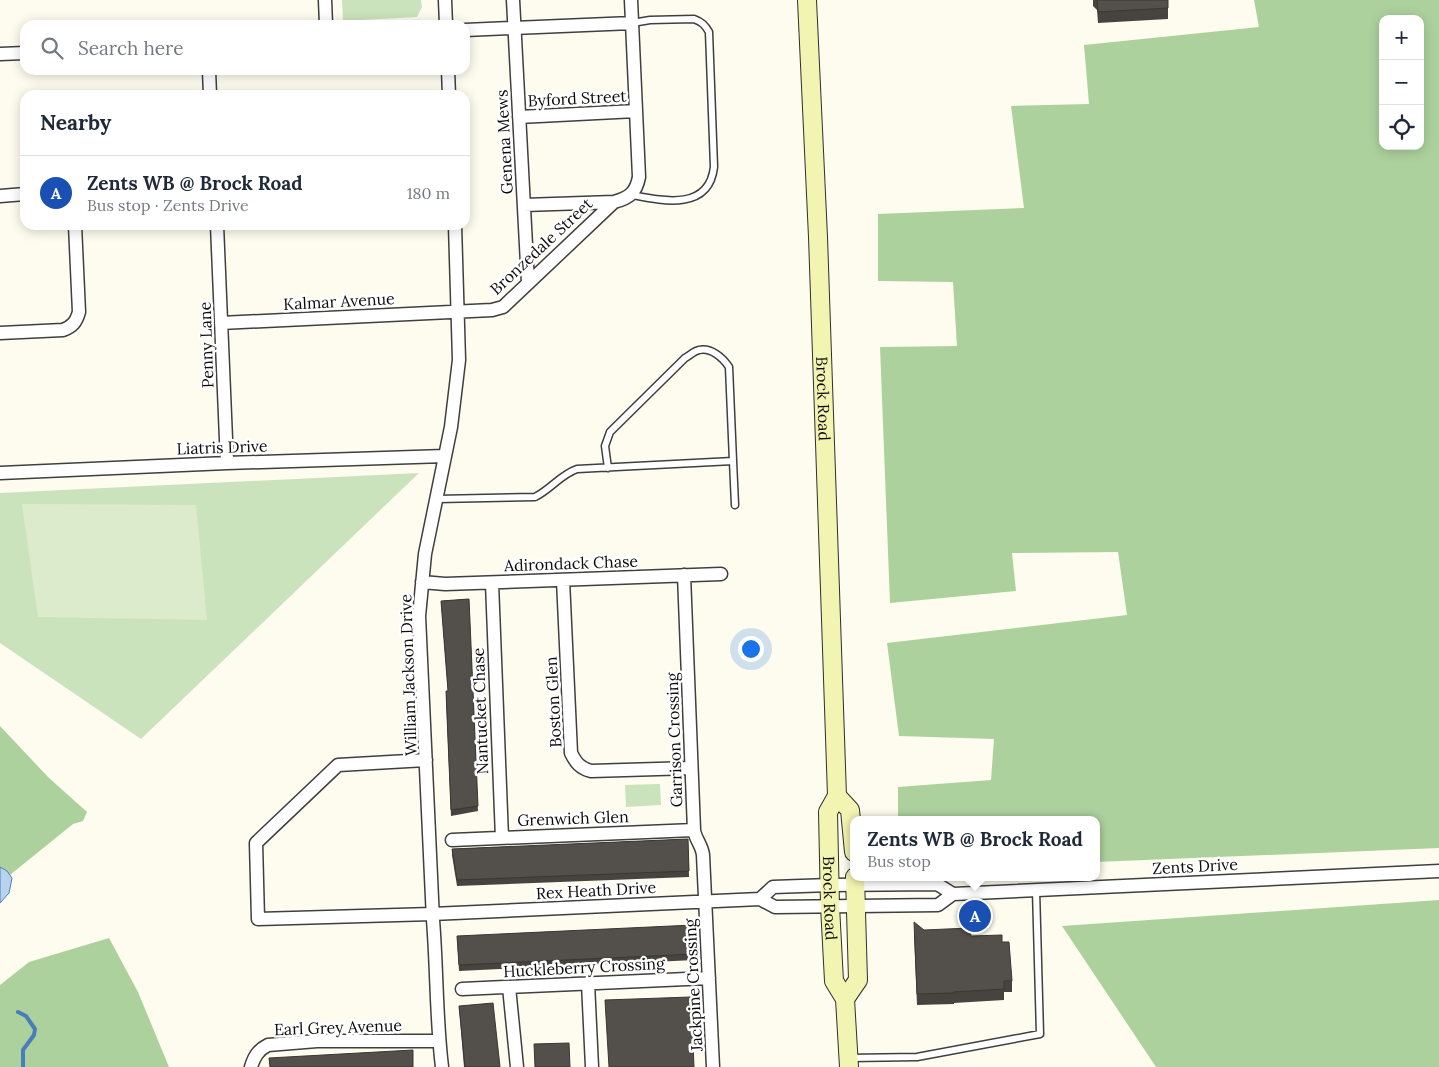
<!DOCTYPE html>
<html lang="en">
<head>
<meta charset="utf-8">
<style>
  body { margin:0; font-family:Lora,serif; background:#f2f2f3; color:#1f2937 }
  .controls { position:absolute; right:15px; top:15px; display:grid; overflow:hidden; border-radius:10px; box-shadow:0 2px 12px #0003 }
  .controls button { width:45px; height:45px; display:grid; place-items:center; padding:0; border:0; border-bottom:1px solid #e0e1e3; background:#fff; color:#1f2937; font:25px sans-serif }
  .you { position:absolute; left:750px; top:648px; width:18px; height:18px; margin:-12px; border:4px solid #fff; border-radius:50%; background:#1a73e8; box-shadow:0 0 0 8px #1a73e833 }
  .badge { display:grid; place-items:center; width:32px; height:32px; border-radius:50%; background:#aa4236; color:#fff; font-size:16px; font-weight:700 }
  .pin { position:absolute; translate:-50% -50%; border:2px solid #fff; box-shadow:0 1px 5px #0006 }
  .popup { position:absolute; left:850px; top:816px; width:250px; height:65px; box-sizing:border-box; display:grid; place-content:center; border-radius:10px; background:#fff; filter:drop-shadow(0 1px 4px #0005); font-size:16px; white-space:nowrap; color:#747a83 }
  .popup b { font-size:19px; color:#1f2937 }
  .popup::after { content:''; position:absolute; left:50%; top:100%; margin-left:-10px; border:10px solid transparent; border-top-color:#fff }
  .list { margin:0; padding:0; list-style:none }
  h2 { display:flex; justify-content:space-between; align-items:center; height:65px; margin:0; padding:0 20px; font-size:21px }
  h2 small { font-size:16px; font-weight:400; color:#747a83 }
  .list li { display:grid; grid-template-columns:32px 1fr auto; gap:15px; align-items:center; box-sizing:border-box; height:75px; padding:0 20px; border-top:1px solid #e0e1e3 }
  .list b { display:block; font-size:19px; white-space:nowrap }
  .list p { margin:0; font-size:16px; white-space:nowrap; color:#747a83 }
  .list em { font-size:16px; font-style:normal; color:#747a83 }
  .icon { flex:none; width:28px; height:28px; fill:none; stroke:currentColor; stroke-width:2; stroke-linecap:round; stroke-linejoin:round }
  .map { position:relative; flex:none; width:1439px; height:1067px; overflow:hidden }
  .search { position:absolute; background:#fff; box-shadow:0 2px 12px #0003; left:20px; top:20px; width:450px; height:55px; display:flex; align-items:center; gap:12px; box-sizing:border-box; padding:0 18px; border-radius:15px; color:#747a83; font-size:19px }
  .panel { position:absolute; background:#fff; box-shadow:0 2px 12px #0003; left:20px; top:90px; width:450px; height:140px; border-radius:15px }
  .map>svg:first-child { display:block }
  .green { fill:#cae3bc }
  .forest { fill:#add19d; fill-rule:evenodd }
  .pitch { fill:#dcebcc }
  .water { fill:#b9d2ee; stroke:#497dbb }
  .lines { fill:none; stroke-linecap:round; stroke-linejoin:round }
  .stream { stroke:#497dbb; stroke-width:4 }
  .service-casing { stroke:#3f3f3f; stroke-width:9 }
  .minor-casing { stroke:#3f3f3f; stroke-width:15 }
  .secondary-casing { stroke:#2e2e2e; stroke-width:20 }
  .service { stroke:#fff; stroke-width:6 }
  .minor { stroke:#fff; stroke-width:12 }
  .secondary { stroke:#f2f4b1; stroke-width:18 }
  .wall { fill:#474440 }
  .building { fill:#534f4a; stroke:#3a3734 }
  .labels { text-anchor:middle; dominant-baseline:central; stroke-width:5; stroke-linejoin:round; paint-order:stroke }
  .street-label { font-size:16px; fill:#0c0c0c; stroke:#fff }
</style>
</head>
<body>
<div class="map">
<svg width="1439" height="1067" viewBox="0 0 1439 1067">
  <rect width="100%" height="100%" fill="#fdfcee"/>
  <path class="green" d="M342,0H421L422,7L417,17L343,21Z
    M419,473L141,739L0,643V493Z
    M660,784L661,805L626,807L625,785Z"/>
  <path class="forest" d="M1254,0H1439V848L1096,862V820H898V787L991,780L994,739L899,736L887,643L1127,615L1118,552L1012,553L1016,591L890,603L880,347L957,346L953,282L878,281V214L1024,208L1011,106L1089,104L1084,45L1259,27ZM1383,19H1420V146H1383Z
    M0,726L48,777L87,812L83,821L73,824L0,883Z
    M1439,900V1067H1156L1062,926Z
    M109,938L138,992L169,1067H0V985L29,962Z"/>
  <path class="pitch" d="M22,504L196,505L207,620L38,617Z"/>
  <path class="water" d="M0,867L7,871L12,878L9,893L0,903Z"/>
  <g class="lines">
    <path class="stream" d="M18,1012L26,1016L35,1029L34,1035L23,1050V1067"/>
    <defs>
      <path id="service" d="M632,195C663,201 709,211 714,167L709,32C705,25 702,22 694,19L650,20L632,23
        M608,468L605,446L610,432L685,358C689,356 694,351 699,350C711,347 723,358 729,367L733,461
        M437,499L535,497C551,489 560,475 577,469L733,461L735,505
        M850,1058L917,1057L1040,1034L1036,890"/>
      <path id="minor" d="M325,0L326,25
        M445,0L446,25
        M513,0L528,283
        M465,30L632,23
        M0,54L25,53
        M209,70L210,95
        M448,70L449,95
        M519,117L636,111
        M0,196L25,194
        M524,205L614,202C629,198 636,193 639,177L631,0
        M217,225L227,463
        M221,323L492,310L503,307L614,202
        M0,333L63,330C73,326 76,322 79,312L75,225
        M0,473L227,463L445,456
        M684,575L694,830C695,839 702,845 703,855L713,1067
        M563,580L571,753C576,763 580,768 591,771L691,768
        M422,582L445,584L721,574
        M492,583L502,838
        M426,760L338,765L256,843L258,919L432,914L760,899L775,907L938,905L953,894L1439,871
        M452,840L694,830
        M760,899L773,887L830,885L937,884L953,894
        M588,983L592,1067
        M509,987L517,1067
        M462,989L709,978
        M251,1067C254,1057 258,1050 268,1045L317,1041H439
        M442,1067C436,1018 437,969 433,920L419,616L425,554L451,427L459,360L455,225"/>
      <g id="secondary">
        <path id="s1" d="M807,0L818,237L837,796L828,812L830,906L834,981L845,999L849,1067"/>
        <path d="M837,796L850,810L854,852"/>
        <path d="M845,999L858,980L855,877"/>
      </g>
    </defs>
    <use href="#service" class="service-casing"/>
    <use href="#minor" class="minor-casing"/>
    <use href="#secondary" class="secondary-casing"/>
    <use href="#service" class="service"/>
    <use href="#minor" class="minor"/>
    <use href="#secondary" class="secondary"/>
  </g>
  <path class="wall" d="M1093,0H1168V19L1098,23L1097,10L1093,6Z
    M469,599L478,811L451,816L446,697L448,691L441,601Z
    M688,839L689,877L457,886L452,855V849Z
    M924,930L971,936L1002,942L1012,981V992H1004V1000L954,1003V1004L917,1005L914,933Z
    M457,936L695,954V960L459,971Z
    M459,1006L500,1067H464Z"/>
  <path class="building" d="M1097,0H1168V8L1098,12Z
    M469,599L478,806L451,810L446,691H448L441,601Z
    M688,839L689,871L457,880L452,849Z
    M914,922L924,930L970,928L971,936L1002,935V942H1009L1012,981H1004V989L954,992V993L917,994Z
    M693,925L695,954L459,965L457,936Z
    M691,997L694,1067H609L605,1000Z
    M493,1003L500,1067H465L459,1006Z
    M569,1043L570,1067H535L534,1044Z
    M413,1050V1067H270L269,1058Z"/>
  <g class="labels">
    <g class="street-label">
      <text transform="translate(577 98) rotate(-3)">Byford Street</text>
      <text transform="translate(504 142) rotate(-93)">Genena Mews</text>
      <text transform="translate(541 246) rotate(-43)">Bronzedale Street</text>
      <text transform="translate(339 301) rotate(-3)">Kalmar Avenue</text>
      <text transform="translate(206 345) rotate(-92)">Penny Lane</text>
      <text stroke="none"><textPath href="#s1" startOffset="399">Brock Road</textPath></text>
      <text transform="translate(222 447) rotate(-2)">Liatris Drive</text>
      <text transform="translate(571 563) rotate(-2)">Adirondack Chase</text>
      <text transform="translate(408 675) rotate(-92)">William Jackson Drive</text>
      <text transform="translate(553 702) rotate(-93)">Boston Glen</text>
      <text transform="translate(480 711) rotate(-92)">Nantucket Chase</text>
      <text transform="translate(674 740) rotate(-92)">Garrison Crossing</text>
      <text transform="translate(573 818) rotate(-2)">Grenwich Glen</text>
      <text transform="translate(1195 866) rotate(-3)">Zents Drive</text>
      <text transform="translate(596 890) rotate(-3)">Rex Heath Drive</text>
      <text stroke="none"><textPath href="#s1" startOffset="901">Brock Road</textPath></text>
      <text transform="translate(584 967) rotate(-3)">Huckleberry Crossing</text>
      <text transform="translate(693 985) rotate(-93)">Jackpine Crossing</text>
      <text transform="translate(338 1027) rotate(-2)">Earl Grey Avenue</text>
    </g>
  </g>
</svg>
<div class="controls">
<button>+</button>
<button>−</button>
<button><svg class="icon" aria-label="locate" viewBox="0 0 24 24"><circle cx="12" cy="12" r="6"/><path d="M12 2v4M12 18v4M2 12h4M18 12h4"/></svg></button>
</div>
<div class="you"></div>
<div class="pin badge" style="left:975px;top:916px;background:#1a4fb4">A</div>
<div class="popup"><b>Zents WB @ Brock Road</b>Bus stop</div>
<div class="search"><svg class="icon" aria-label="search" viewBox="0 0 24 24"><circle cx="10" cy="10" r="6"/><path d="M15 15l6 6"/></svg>Search here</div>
<section class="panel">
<h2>Nearby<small></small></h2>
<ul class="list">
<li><span class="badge" style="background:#1a4fb4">A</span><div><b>Zents WB @ Brock Road</b><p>Bus stop · Zents Drive</p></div><em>180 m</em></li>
</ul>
</section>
</div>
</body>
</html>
